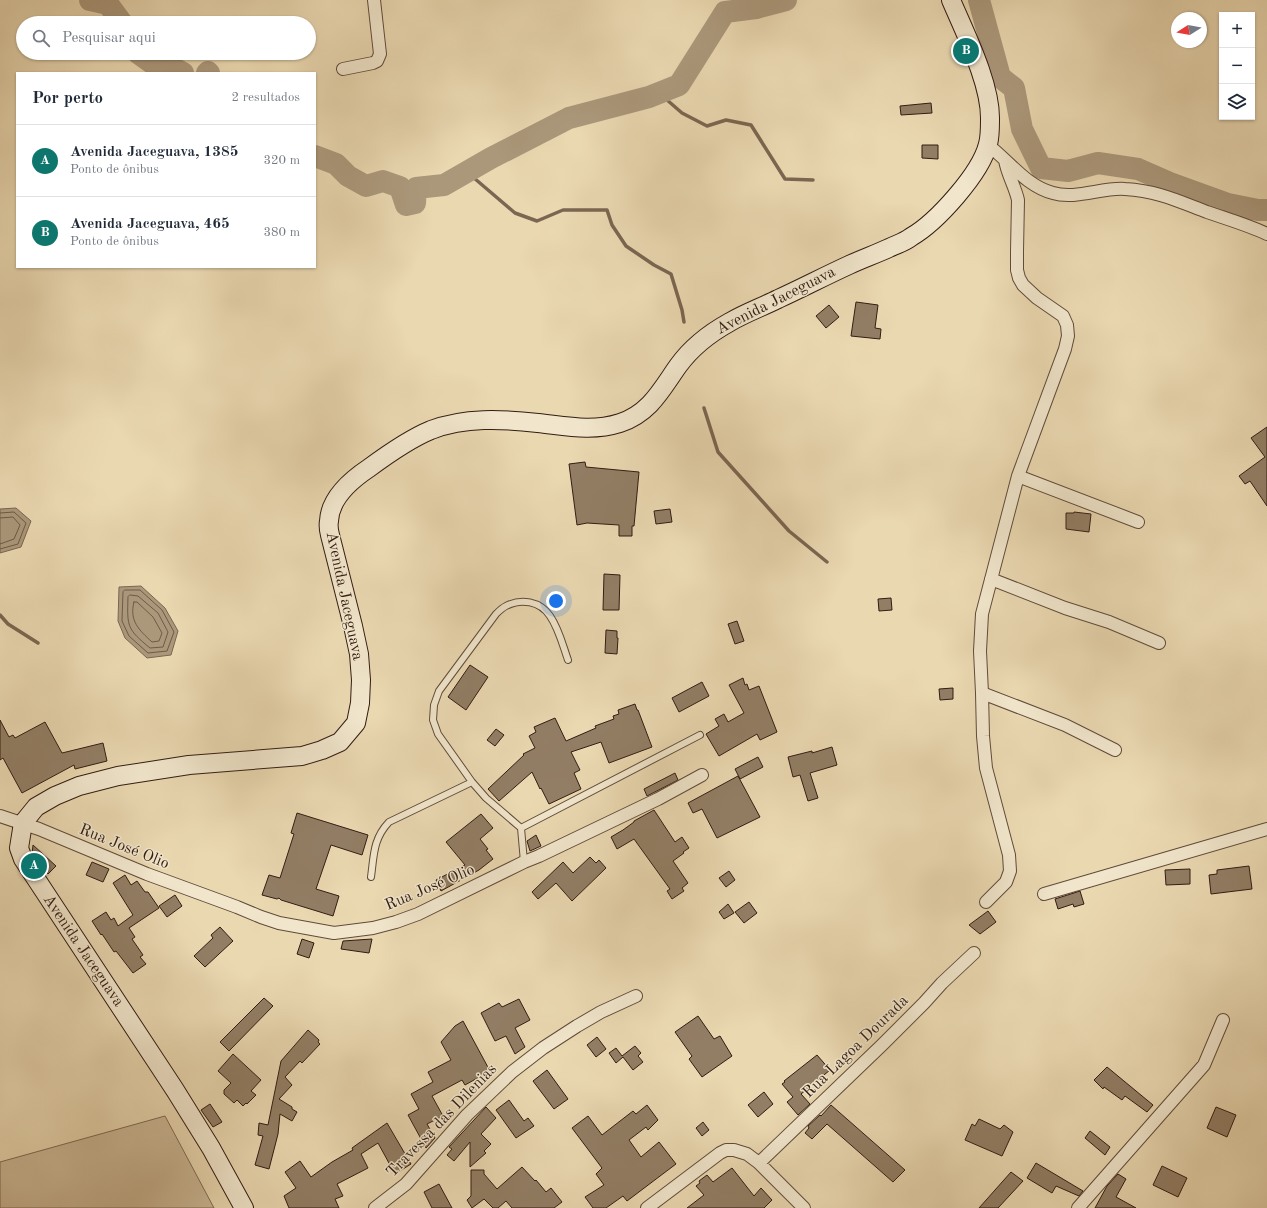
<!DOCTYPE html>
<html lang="pt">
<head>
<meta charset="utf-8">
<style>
  body { margin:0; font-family:"Old Standard TT",serif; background:#f2f2f3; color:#1f2937 }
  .controls { position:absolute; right:12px; top:12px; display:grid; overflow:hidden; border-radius:0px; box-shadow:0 1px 3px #0004 }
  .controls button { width:36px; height:36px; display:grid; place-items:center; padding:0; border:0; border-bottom:1px solid #e0e1e3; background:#fff; color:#1f2937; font:20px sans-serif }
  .compass { position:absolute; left:1171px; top:12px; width:36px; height:36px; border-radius:50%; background:#fff; box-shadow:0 1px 3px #0004; rotate:259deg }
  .you { position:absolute; left:556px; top:601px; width:14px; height:14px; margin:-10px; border:3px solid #fff; border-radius:50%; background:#1a73e8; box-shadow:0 0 0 6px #1a73e833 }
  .badge { display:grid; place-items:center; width:26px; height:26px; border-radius:50%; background:#0f766e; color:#fff; font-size:13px; font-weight:700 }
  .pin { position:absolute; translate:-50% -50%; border:2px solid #fff; box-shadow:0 1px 4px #0006 }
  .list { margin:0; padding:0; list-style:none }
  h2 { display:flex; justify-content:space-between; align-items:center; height:52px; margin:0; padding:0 16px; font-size:17px }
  h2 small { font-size:13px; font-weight:400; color:#747a83 }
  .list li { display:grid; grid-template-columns:26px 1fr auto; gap:12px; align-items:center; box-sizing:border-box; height:72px; padding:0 16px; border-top:1px solid #e0e1e3 }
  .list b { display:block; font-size:15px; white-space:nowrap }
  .list p { margin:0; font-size:13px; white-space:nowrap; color:#747a83 }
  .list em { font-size:13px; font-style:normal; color:#747a83 }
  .icon { flex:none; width:22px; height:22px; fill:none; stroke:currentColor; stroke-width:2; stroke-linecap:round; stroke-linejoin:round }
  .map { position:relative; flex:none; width:1267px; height:1208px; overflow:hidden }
  .search { position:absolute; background:#fff; box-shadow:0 1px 3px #0004; left:16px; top:16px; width:300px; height:44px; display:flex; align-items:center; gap:10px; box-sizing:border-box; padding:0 14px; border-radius:22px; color:#747a83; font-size:15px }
  .panel { position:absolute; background:#fff; box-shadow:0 1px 3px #0004; left:16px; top:72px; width:300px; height:196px; border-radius:0px }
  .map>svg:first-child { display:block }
  .green { fill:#cbb896; stroke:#7e6a54 }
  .water { fill:#ab987b; stroke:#7b6651 }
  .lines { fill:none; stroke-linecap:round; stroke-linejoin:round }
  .shore { stroke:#6e5a47; stroke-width:1 }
  .stream { stroke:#7b6651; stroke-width:3.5 }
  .river { stroke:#ab987b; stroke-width:22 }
  .building { fill:#927e65; stroke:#321c13 }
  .service-casing { stroke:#604b3a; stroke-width:8 }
  .minor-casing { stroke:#604b3a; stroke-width:14 }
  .secondary-casing { stroke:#321c13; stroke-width:20 }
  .service { stroke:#f1e6cc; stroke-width:6 }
  .minor { stroke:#f1e6cc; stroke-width:12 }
  .secondary { stroke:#f1e6cc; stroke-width:18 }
  .labels { text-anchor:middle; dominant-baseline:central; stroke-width:3; stroke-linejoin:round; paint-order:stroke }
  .street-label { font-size:16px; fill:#321c13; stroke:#f1e6cc }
</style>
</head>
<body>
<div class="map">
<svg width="1267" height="1208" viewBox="0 0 1267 1208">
  <rect width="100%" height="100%" fill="#ead8b1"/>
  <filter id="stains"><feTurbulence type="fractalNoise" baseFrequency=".005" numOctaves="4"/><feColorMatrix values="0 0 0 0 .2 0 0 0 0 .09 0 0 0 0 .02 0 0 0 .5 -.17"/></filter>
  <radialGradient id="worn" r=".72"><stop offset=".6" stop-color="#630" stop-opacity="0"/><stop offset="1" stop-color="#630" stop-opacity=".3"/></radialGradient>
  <path class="green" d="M165,1116L214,1208H0V1162Z"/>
  <path class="water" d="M16,508L31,521L21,547L0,553V509Z
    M141,586L165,608L178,631L171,655L147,658L125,638L118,621L119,587Z"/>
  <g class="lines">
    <path class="shore" d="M0,513L14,512L26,523L18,544L0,549
      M0,518L13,517L20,525L14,539L0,544
      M125,590H140L162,610L174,632L167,651L148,653L129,636L122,621L123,592Z
      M130,595L138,596L158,613L168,632L163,647L150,648C127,629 127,627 128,597Z
      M134,602H137L153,617L162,633L159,641L152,642C139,630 129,621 134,602Z"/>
    <path class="stream" d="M659,93L682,113L707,126L726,120L751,125L785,179L813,180
      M467,172L515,213L537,221L563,210H607L612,225L626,246L654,265L671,274L682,310L684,322
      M704,408L718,452L789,531L827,562
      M0,615L8,624L38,643"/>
    <path class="river" d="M90,0L108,4L122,23
      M979,0L1000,77L1014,88L1022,129L1041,168L1068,171L1098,163L1138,169L1170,183L1228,204L1258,210H1267
      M138,53L152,63L168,65L183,73
      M207,73L208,72L209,73
      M315,156L336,164L348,176L366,186L383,181L400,187L406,205L415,203L416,188L444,185L491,158L569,118L649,97L679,85L725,12L756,8L786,0"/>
  </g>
  <path class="building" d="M931,103L932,113L901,115L900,106Z
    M922,145H938V159L922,158Z
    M856,302L878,305L875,328L881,329L880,339L851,336Z
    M829,305L839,317L826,328L816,316Z
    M1267,427V506L1250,481L1245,484L1239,476L1265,457L1251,438Z
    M585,462L586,467L639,472L634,526H632V536H619V525L587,523L577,525L569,464Z
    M670,509L672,522L656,524L654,511Z
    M1074,512L1091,514L1089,532L1066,529V513H1074Z
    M604,574L620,575L619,610H603Z
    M891,598L892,610L879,611L878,599Z
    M737,621L744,641L735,644L728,624Z
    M606,630L617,631V638H618L617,654L605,653Z
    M470,665L488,677L466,710L448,697Z
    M743,678L745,685L747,684L749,690L759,686L777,732L760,740L757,734L719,756L706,734L719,726L715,719L724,714L728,722L744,713L729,685Z
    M702,682L709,696L679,712L672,698Z
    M953,688V699L940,700L939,689Z
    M635,704L637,710H638L652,747L609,763L601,742L571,752L580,770L574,773L581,789L549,804L541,788L540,789L532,772L499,801L488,789L524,755L523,754L535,748L529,736L536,732L534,727L555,718L566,741L596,728L595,726L614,719L613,716L619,714L618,710Z
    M0,720L9,737L13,735L15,738L45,722L62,753L103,743L107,761L75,769L74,765L22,793L3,758L0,760Z
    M496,729L504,735L495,746L487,740Z
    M832,747L837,765L810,773L818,798L808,801L800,775L793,777L788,757L812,751V753Z
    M758,757L763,767L740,779L735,769Z
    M675,773L678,780L647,796L644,789Z
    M738,776L760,817L717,838L702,809L693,813L688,803Z
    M654,810L675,842L682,837L689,848L683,852L684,853L673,861L688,883L682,888L684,891L672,899L667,891L670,889L634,839L617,849L611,837L623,830L634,822V821Z
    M297,813L368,835L362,855L331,845L316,889L339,896L333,916L281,900L279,898L277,899L262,895L269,875L280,878L294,834L291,833Z
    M481,814L493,828L480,839L488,849L486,850L493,859L479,870L441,891L436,880L465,865L446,842Z
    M536,835L541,846L530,851L527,841Z
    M33,845L56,866L48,874L32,854Z
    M590,857L596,863L599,860L606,868L572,901L556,883L538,899L532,892L563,862L573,873Z
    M92,862L109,869L103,882L86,875Z
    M1249,866L1252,889L1211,894L1209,875L1217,874V870Z
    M1190,869V884L1166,885L1165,870Z
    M729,871L735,880L726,887L719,878Z
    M125,875L131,885L137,881L145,892H148L159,908L129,928L135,937L132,939L143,955L140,957L146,964L133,973L116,951L114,952L102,934L101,935L92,921L106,912L111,920L114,918L118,926L133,915L113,883Z
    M1080,891L1084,904L1074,907L1073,904L1058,909L1055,899Z
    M175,895L182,906L167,917L159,906Z
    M749,902L757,913L744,923L735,912Z
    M728,904L734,913L724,919L719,912Z
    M988,911L996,922L980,934L969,925Z
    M220,927L233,941L205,967L194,956L213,938L211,935Z
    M302,939L314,943L309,958L297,954Z
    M372,939L369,953L341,949L343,941Z
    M264,998L273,1006L229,1051L220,1042Z
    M519,999L530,1020L515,1028L525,1047L515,1054L506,1036L495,1041L481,1013L499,1003L502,1007Z
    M698,1016L714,1039L720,1036L732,1056L702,1077L689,1059L692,1056L675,1032Z
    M463,1021L490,1071L465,1085L462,1080L432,1096L443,1116L427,1124L435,1138L426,1148L408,1115L419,1109L411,1094L433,1082L428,1072L451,1060L441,1042L455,1026Z
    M308,1030L319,1040L318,1042L320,1044L302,1063L300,1061L285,1077L292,1085L279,1099L292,1107V1109L297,1112L292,1121L280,1114L278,1134L269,1169L255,1165L263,1136L258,1135L259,1123L268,1125L281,1061Z
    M597,1037L606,1049L596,1057L587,1045Z
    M635,1046L641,1053L638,1056L643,1062L633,1070L623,1057L616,1063L609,1053L616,1048L622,1056Z
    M233,1054L261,1080L251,1091L256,1095L247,1104L246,1103L243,1106L237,1100L234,1103L224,1094V1090L231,1083L218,1071Z
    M817,1055L830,1070L801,1094L810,1104L798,1115L787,1102L793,1097L782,1084L785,1082L784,1081Z
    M1107,1067L1153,1105L1147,1112L1125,1096L1122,1100L1104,1087L1103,1089L1094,1080Z
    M547,1070L568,1099L554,1109L533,1081Z
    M764,1092L773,1104L758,1117L748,1105Z
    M509,1100L524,1121L528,1118L534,1126L516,1138L496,1110Z
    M210,1104L222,1122L213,1127L201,1110Z
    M647,1105L658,1120L648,1130L646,1127L629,1140L641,1157L659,1142L676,1164L627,1201L623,1196L606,1208H593L585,1197L604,1185L596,1174L602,1168L572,1128L588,1116L602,1135L633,1111L636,1114Z
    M831,1105L905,1170L893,1182L827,1124L812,1139L805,1133L809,1128L808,1126L820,1115L821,1116Z
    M486,1107L496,1118L481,1134L491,1144L484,1151L486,1153L470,1167V1142L454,1161L447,1155L452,1149L449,1147Z
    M1216,1107L1236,1115L1227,1137L1207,1128Z
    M979,1119L1000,1129L1004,1125L1013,1132L1002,1156L965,1140L972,1124L975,1126Z
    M703,1122L709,1130L702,1136L696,1128Z
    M387,1123L411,1164L395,1174L378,1143L361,1154L368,1168L337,1184L343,1196L335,1199L339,1208H289L284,1196L296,1188L285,1172L300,1161L311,1177L332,1162L353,1150L352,1148Z
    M1090,1131L1110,1147L1105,1155L1085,1138Z
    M1036,1163L1083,1191L1079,1196L1056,1186L1052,1193L1027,1178Z
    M1162,1166L1187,1178L1178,1197L1153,1185Z
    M522,1167L535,1181L536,1180L546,1192L551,1188L562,1202L554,1208H512L506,1201L498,1208H493L484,1199L472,1208L467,1200L471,1196V1170H484V1174L497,1189Z
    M732,1168L754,1196L761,1188L772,1200L764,1208H687L704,1195L696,1186L700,1183L699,1181L707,1175L713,1182Z
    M1011,1172L1023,1181L998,1208H979Z
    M1118,1174L1126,1179L1116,1197L1136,1208H1095L1107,1186Z
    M439,1184L452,1208H432L424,1192Z"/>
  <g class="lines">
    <defs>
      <path id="service" d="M521,828L700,735
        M524,862L521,828L486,798L472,782L438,734L433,720L434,705L439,691L496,614C499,611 502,608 506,606C521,598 540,601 550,616C559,629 563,646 568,660
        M371,877C374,855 373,839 389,822L472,782"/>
      <path id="minor" d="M343,69L373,63L377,61L380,54L374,0
        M988,145C1009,161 1026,186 1053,193C1075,200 1103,187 1125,189C1158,191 1178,201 1207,212C1227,219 1248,225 1267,234
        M1018,476L1138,522
        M991,579L1065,608L1109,622L1159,643
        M982,693L1065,725L1115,750
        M0,816L39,829L147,874L237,907L261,917L279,923L334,933L373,928L396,922L418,914L524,862L539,856L658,799L702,775
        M1044,894L1267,829
        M986,902L1006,882L1010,871L1009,855L986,768L983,736L982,693L980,651L982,614L1018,476L1065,349L1068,336L1067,325L1063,316L1037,298L1023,285L1019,278L1017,270V251L1018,200C1015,186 1007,174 1005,160
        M759,1163L882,1045L924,1003L942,983L974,953
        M375,1208L406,1184L467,1115L512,1072L543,1048L577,1026L601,1012L636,996
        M647,1208L720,1153L726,1150H734L747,1154L759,1163L804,1208
        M1078,1208L1204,1065L1223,1020"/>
      <path id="secondary" d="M244,1208L211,1148L175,1090L23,859L19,848L23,823L36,807L55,796L79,786L118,776L189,765L302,756L322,750L340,742L356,723L360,703L361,680L359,654L353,626L330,535C329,531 328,526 329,521C330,498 351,480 369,468C388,454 409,439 431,430C465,417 502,419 538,423C566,426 592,432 620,423C650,413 661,390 678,366C691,348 710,333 730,322C745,313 762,307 778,299C802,288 825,276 849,265C862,259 876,254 889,248C897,244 905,242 911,237C937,222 981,173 988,144C990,137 990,128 990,120C991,84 965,33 951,0"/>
    </defs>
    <use href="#service" class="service-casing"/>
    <use href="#minor" class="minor-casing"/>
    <use href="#secondary" class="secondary-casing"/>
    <use href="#service" class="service"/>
    <use href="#minor" class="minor"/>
    <use href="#secondary" class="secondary"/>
  </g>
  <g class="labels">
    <g class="street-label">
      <text transform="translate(776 301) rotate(-27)">Avenida Jaceguava</text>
      <text transform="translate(344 596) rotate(78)">Avenida Jaceguava</text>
      <text transform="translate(124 847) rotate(22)">Rua José Olio</text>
      <text transform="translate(430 888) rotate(-23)">Rua José Olio</text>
      <text transform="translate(83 951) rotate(56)">Avenida Jaceguava</text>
      <text transform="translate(856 1047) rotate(-44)">Rua Lagoa Dourada</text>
      <text transform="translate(442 1121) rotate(-46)">Travessa das Dilenias</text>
    </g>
  </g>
  <rect width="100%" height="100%" filter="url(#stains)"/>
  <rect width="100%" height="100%" fill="url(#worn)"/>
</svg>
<div class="controls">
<button>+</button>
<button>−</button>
<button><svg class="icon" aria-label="layers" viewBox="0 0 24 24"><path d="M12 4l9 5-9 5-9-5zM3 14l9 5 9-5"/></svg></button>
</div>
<svg class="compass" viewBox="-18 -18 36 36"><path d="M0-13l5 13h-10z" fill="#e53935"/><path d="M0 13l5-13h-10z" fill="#747a83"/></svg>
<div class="you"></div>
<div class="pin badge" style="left:34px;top:866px">A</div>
<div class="pin badge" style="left:966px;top:51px">B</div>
<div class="search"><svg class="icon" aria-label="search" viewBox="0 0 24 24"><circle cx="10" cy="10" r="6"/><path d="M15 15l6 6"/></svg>Pesquisar aqui</div>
<section class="panel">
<h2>Por perto<small>2 resultados</small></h2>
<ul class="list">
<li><span class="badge">A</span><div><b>Avenida Jaceguava, 1385</b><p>Ponto de ônibus</p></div><em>320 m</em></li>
<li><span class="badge">B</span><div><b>Avenida Jaceguava, 465</b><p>Ponto de ônibus</p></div><em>380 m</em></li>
</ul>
</section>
</div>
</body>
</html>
